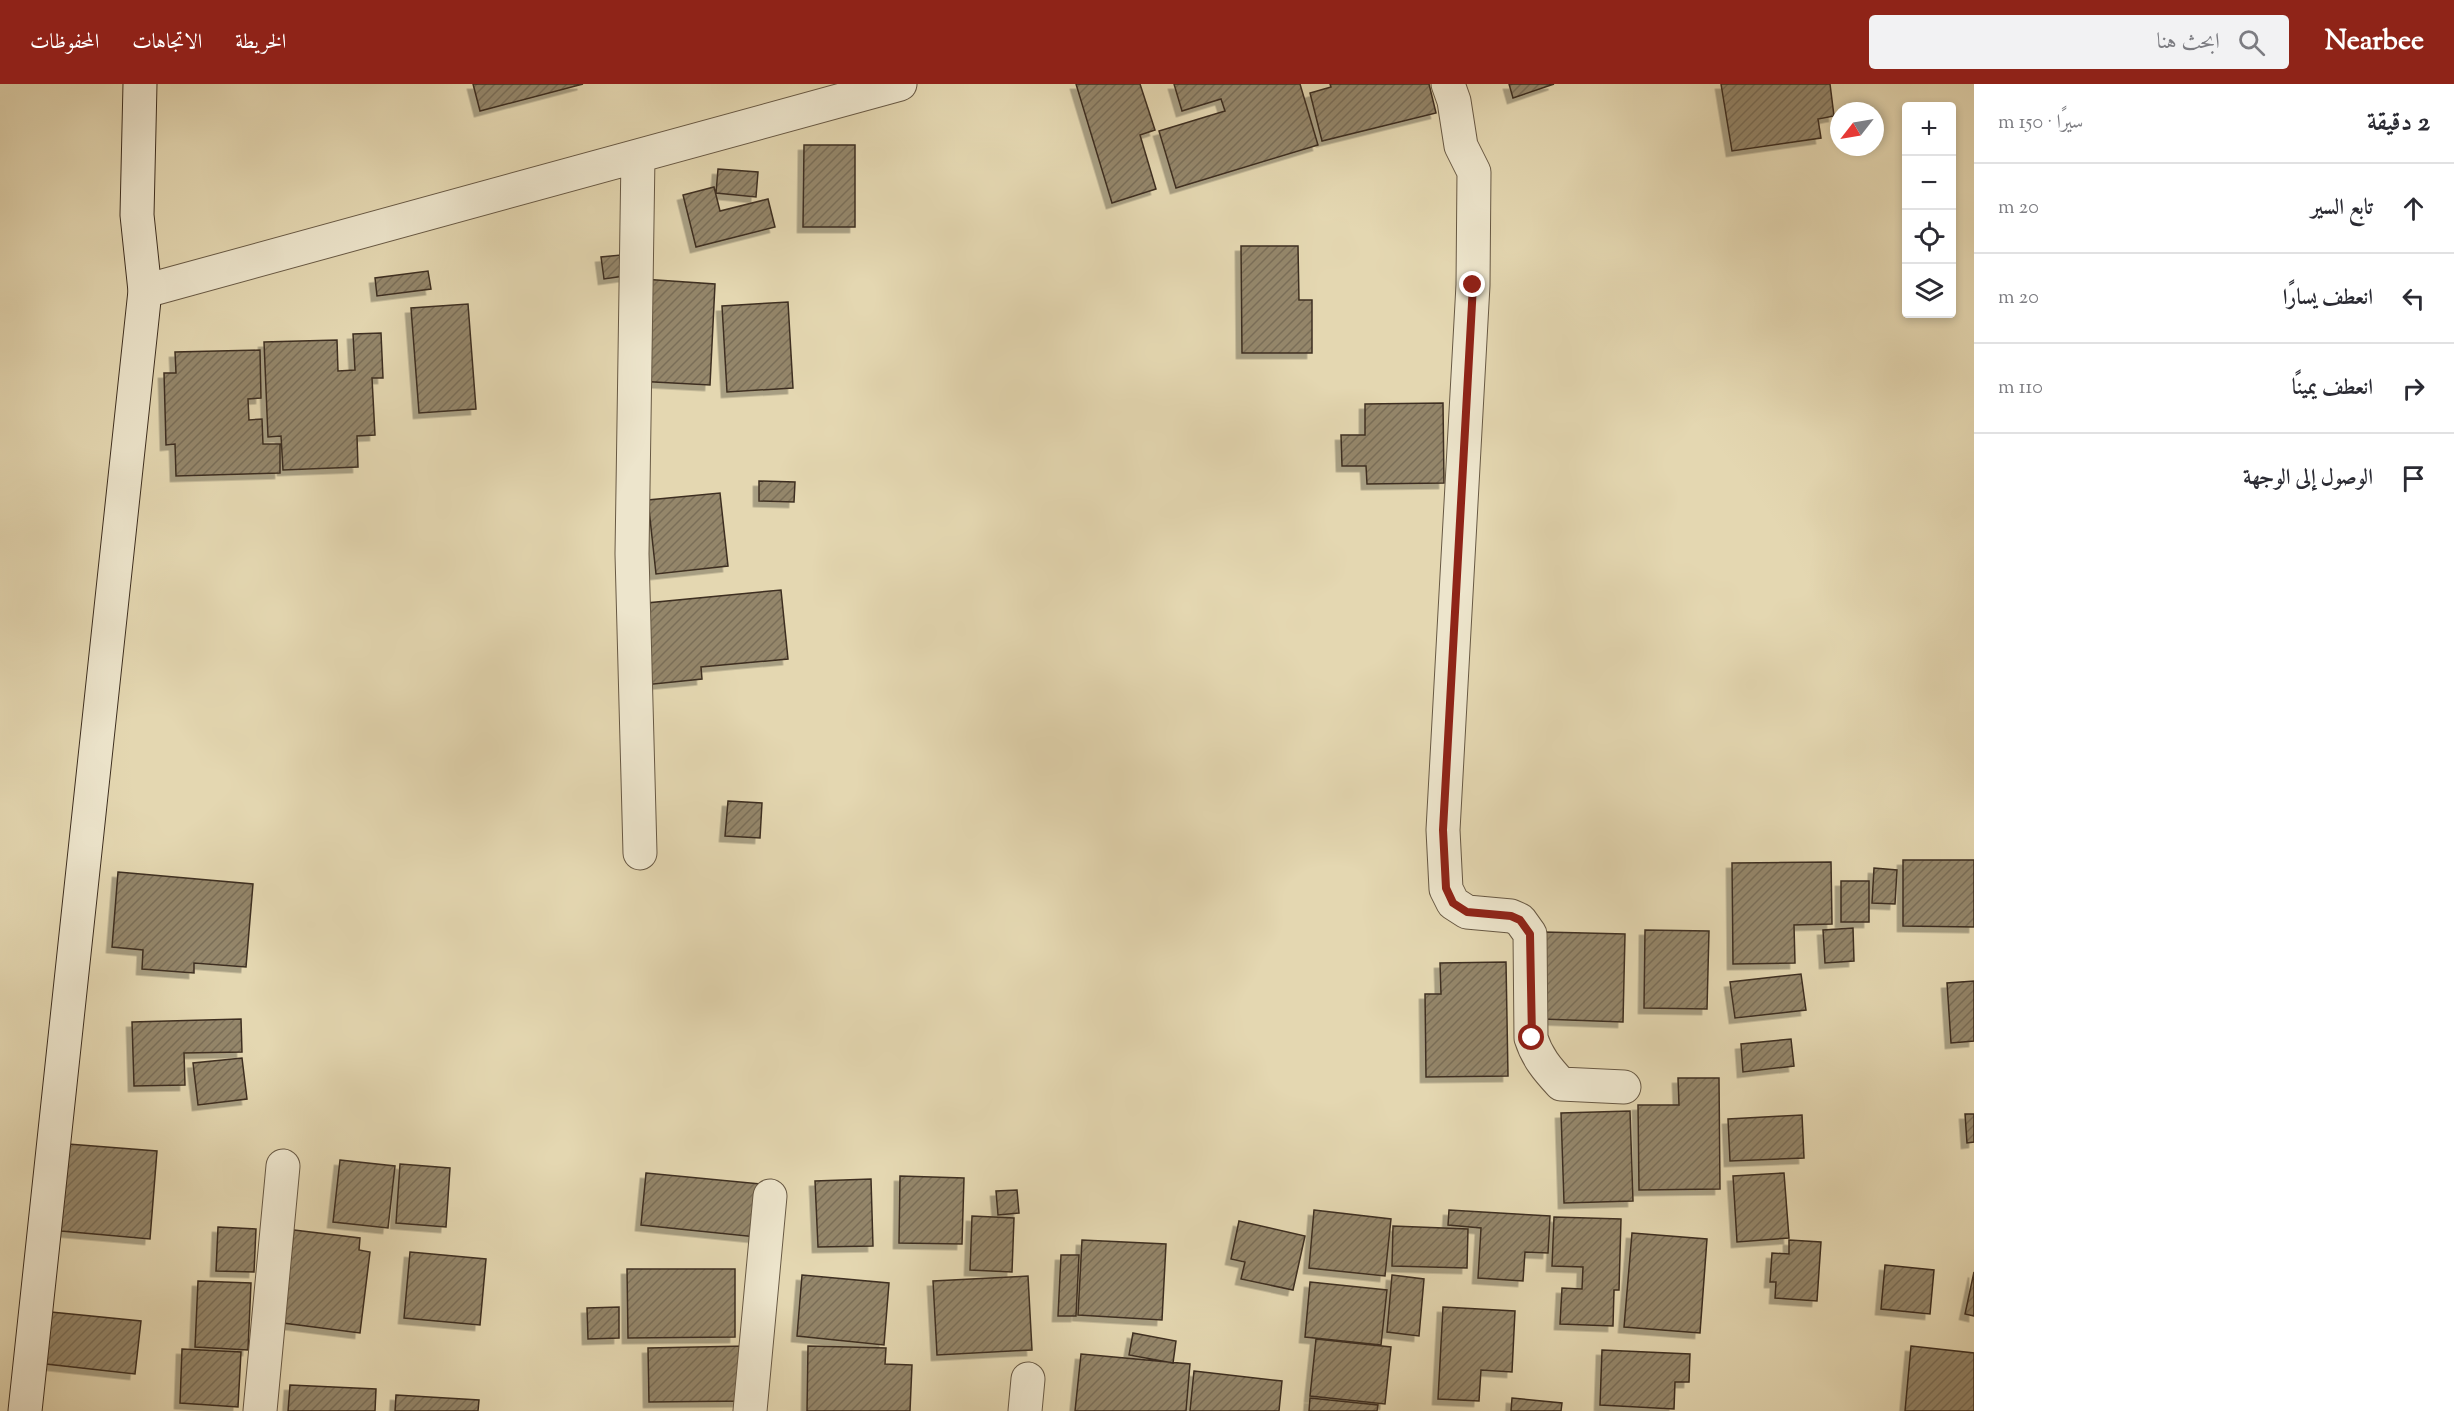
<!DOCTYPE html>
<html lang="ar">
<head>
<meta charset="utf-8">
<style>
  body { margin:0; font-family:"Sorts Mill Goudy",Amiri,serif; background:#f2f2f3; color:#2b2b33; direction:rtl }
  .controls { position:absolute; right:18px; top:18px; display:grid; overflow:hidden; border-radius:6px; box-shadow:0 3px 9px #0003 }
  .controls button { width:54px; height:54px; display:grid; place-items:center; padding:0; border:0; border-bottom:2px solid #e1e1e2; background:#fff; color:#2b2b33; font:30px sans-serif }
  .compass { position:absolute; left:1830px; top:18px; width:54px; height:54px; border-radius:50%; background:#fff; box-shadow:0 3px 9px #0003; rotate:239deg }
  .stop { position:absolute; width:18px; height:18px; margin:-14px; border:4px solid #8f2418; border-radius:50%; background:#fff }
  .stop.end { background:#8f2418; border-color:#fff; box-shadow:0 2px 6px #0008 }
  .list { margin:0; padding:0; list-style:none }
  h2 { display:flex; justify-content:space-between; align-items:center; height:78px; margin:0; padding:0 24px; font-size:26px }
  h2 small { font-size:20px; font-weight:400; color:#7c7c81 }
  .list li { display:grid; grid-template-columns:39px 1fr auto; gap:18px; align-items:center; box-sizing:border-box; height:90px; padding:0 24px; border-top:2px solid #e1e1e2 }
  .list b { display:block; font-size:22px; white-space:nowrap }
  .list em { font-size:20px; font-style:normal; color:#7c7c81 }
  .icon { flex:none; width:33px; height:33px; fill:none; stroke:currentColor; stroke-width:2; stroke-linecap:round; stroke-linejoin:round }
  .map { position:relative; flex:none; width:1974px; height:1327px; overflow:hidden; direction:ltr }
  header { display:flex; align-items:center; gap:36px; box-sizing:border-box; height:84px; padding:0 30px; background:#8f2418; color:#fff }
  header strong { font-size:28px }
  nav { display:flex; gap:33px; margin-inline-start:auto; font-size:21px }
  .search { width:420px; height:54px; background:#f2f2f3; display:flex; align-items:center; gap:15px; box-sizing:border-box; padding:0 21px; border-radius:6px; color:#7c7c81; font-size:22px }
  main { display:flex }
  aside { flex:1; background:#fff }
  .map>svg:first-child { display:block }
  .building { fill:url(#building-hatch); stroke:#3e2f20; stroke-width:1.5; filter:url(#shadow) }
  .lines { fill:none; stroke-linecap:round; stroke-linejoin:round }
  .street-casing { stroke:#685944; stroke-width:35 }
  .secondary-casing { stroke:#3e2f20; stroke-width:35 }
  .street { stroke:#ede5cc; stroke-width:33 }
  .secondary { stroke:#ede5cc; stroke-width:33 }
  .route { stroke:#8f2418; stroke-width:8 }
</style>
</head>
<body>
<header>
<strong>Nearbee</strong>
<div class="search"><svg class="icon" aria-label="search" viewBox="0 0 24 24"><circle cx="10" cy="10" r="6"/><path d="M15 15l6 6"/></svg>ابحث هنا</div>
<nav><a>الخريطة</a><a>الاتجاهات</a><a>المحفوظات</a></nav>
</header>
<main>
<aside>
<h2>2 دقيقة<small>سيرًا · 150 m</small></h2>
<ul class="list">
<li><svg class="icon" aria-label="ahead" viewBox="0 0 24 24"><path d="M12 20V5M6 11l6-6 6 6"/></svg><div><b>تابع السير</b></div><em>20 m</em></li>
<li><svg class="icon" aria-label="left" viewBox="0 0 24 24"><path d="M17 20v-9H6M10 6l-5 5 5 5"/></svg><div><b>انعطف يسارًا</b></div><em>20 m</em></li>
<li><svg class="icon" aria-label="right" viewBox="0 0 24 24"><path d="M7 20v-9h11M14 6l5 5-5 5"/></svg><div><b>انعطف يمينًا</b></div><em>110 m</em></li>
<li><svg class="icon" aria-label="arrive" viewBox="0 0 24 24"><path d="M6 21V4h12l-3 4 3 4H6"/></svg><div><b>الوصول إلى الوجهة</b></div></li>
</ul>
</aside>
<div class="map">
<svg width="1974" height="1327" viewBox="0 0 1974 1327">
  <defs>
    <pattern id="building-hatch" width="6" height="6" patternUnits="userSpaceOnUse" patternTransform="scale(1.5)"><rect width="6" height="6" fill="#94866b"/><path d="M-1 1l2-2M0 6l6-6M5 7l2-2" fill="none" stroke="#7a6e58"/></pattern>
    <filter id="shadow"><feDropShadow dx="-5.5" dy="5.5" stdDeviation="0" flood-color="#0004"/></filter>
  </defs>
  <rect width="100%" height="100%" fill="#e4d7b1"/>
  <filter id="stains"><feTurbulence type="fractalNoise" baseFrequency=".00333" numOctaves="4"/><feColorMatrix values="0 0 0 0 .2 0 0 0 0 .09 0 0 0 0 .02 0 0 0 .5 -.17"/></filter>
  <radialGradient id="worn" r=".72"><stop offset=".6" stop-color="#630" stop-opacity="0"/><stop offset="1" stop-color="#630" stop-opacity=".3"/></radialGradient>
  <path class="building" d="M473,0H583L480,27Z
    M1076,0H1140L1155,46L1140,51L1156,105L1112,119Z
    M1174,0H1300L1318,61L1176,104L1159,47L1225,27L1221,15L1182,27Z
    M1330,0H1429L1436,29L1322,57L1310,9L1331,3Z
    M1509,0H1554L1513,14Z
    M1721,0H1830L1834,32L1818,35L1821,54L1732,67Z
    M804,61H855V143H803Z
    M718,85L758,88L756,113L716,109Z
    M714,103L720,127L768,115L775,143L696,163L683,111Z
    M1241,162H1298L1299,216H1312V269H1242Z
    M621,171L624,192L604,195L601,173Z
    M428,187L431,205L377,212L375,194Z
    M642,195L715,200L710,301L636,297Z
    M788,218L793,304L727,308L722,222Z
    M468,220L476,325L419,329L411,224Z
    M381,249L383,294H372L375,351L357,352L358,383L283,386L281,352L268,353L264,258L337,256L338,287L355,286L353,250Z
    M260,266L261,314L248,315L249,336L262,335L263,360H280V389L176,392L175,360L166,361L164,289H176L175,268Z
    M1443,319L1444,399L1367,400L1366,382H1342L1341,351H1365V320Z
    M759,397L795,398L794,418L759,417Z
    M720,409L728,482L656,490L648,416Z
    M781,506L788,575L701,583L702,595L644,601L636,520Z
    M728,717L762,719L760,754L725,752Z
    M1903,776H1974V843L1903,842Z
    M1831,778L1832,840L1794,841L1795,879L1733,880L1732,779Z
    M1874,784L1897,786L1895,820L1872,819Z
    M118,788L253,800L246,883L194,879V889L142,885L143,866L112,863Z
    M1841,797H1869V838H1841Z
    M1853,844L1854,877L1825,879L1823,846Z
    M1645,846L1709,847L1707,925L1644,924Z
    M1544,848L1625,850L1623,938L1542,935Z
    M1506,878L1508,992L1426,993L1425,910H1441L1440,879Z
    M1801,890L1806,926L1735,934L1730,898Z
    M1974,897V957L1951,959L1947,899Z
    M241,935L242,968L184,969L185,1001L134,1002L132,938Z
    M1791,955L1794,982L1743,988L1741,960Z
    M242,974L247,1015L198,1021L193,979Z
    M1678,994H1719L1720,1105L1639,1106L1638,1021H1679Z
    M1630,1027L1633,1117L1564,1119L1561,1029Z
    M1965,1030H1974V1058L1967,1059Z
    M1802,1031L1804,1074L1730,1077L1728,1035Z
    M68,1060L157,1067L150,1155L61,1147Z
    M340,1076L395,1082L388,1144L333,1138Z
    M400,1080L450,1084L446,1143L396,1139Z
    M646,1089L771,1101L766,1154L641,1141Z
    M1784,1089L1789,1154L1737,1158L1733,1092Z
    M900,1092L964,1094L962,1160L899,1159Z
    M871,1095L873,1162L818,1163L815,1097Z
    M1017,1106L1019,1129L998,1131L996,1107Z
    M1314,1126L1391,1135L1385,1192L1309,1184Z
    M1449,1126L1550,1132L1548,1169L1525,1168L1523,1197L1478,1194L1481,1144L1448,1141Z
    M972,1132L1014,1134L1012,1188L970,1186Z
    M1554,1133L1621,1135L1619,1206H1614L1613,1242L1560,1240L1562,1204L1582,1205L1583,1183L1552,1182Z
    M1239,1137L1305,1152L1293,1206L1241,1195L1245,1178L1231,1175Z
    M1393,1142L1468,1145L1467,1184L1392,1182Z
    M218,1143L256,1145L254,1188L216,1187Z
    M294,1146L360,1154L359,1166L370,1168L360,1249L283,1239Z
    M1632,1149L1707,1155L1700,1249L1624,1243Z
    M1082,1156L1166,1160L1162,1236L1078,1231Z
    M1789,1156L1821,1158L1817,1217L1775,1214L1776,1198H1770L1772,1169L1789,1170Z
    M410,1168L486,1175L480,1241L404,1234Z
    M1061,1171H1079L1076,1232H1058Z
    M1885,1181L1934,1186L1930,1230L1881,1225Z
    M627,1185H735V1253L628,1254Z
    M1974,1188V1232L1965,1230Z
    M802,1191L889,1199L884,1261L797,1252Z
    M1392,1191L1424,1195L1419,1252L1387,1248Z
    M1028,1192L1032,1266L937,1271L933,1197Z
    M198,1197L251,1199L248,1266L195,1263Z
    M1310,1198L1387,1206L1381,1261L1305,1253Z
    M619,1223V1254L588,1255L587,1224Z
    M1443,1223L1515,1227L1512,1288L1481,1286L1479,1317L1438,1315Z
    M51,1228L141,1237L135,1290L46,1280Z
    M1133,1249L1176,1257L1173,1279L1129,1271Z
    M1316,1255L1391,1263L1385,1320L1310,1312Z
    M747,1262L748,1317L649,1318L648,1264Z
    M808,1262L886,1264L885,1280L912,1281L910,1327H807Z
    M1911,1262L1974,1269V1327H1905Z
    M182,1265L241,1268L238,1323L180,1319Z
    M1602,1266L1690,1270L1689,1298H1675L1674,1325L1600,1321Z
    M1081,1270L1190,1280L1186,1327H1075Z
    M1194,1287L1282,1297L1279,1327H1190Z
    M290,1301L376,1305L375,1327H288Z
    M396,1311L479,1316L478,1327H395Z
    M1310,1314L1378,1321L1377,1327H1309Z
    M1512,1314L1562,1319L1561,1327H1511Z"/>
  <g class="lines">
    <defs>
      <path id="street" d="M1448,0L1454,17L1461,62L1474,88L1473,201L1443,746L1446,805L1453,819L1467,828L1511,832L1520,836L1530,850L1531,954C1537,973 1547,985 1561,1000L1624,1003
        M638,72L632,470L640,769
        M145,207L900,0
        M260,1327L283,1082
        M750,1327L770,1112
        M1025,1327L1028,1295"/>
      <path id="secondary" d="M25,1327L145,207L137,131L140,0"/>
    </defs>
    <use href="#street" class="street-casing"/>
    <use href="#secondary" class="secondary-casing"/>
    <use href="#street" class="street"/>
    <use href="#secondary" class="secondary"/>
  </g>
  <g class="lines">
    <path class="route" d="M1473,201L1443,746L1446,804L1453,819L1467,828L1511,832L1520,836L1530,850L1532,954"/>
  </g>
  <rect width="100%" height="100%" filter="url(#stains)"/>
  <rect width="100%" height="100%" fill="url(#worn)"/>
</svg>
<div class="controls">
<button>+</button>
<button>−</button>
<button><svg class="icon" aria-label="locate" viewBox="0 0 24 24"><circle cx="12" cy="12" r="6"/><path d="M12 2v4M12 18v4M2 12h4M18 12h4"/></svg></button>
<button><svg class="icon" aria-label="layers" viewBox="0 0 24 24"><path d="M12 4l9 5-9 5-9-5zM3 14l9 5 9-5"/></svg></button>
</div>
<svg class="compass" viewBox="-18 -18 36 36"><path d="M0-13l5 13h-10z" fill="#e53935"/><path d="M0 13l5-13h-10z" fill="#7c7c81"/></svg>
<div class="stop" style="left:1532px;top:954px"></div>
<div class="stop end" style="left:1473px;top:201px"></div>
</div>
</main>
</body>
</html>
